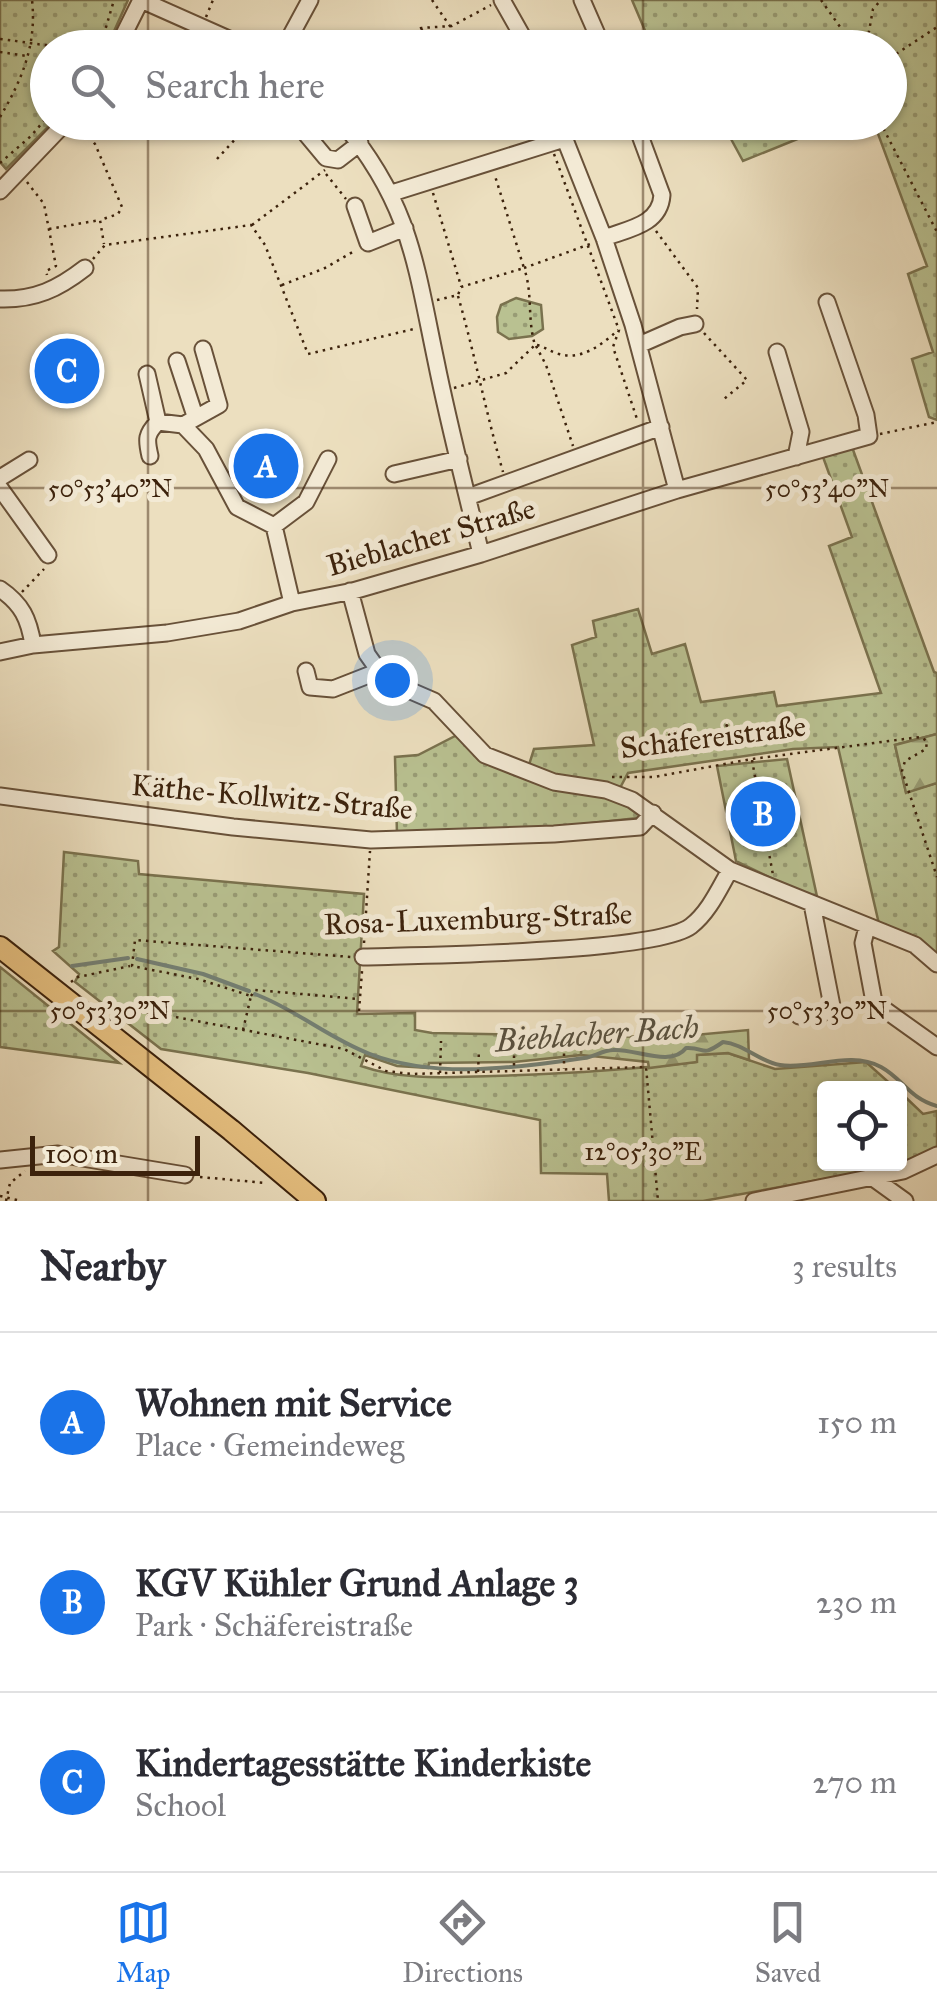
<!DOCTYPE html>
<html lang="en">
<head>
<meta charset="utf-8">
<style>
  body { margin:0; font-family:"IM FELL Great Primer",serif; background:#f2f2f3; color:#2b2b33 }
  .controls { position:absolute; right:30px; bottom:30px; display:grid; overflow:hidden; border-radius:10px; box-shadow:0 2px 8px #0004 }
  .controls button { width:90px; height:90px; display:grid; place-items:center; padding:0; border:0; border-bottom:2px solid #e1e1e2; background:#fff; color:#2b2b33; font:50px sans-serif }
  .scale { position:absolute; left:30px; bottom:25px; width:170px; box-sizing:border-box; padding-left:10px; border:5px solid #3c220c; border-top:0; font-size:28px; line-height:35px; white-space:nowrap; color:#3c220c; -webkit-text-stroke:8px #f3ead5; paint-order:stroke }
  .you { position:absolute; left:392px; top:680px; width:35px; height:35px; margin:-25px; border:8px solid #fff; border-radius:50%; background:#1a73e8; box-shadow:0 0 0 15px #1a73e833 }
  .badge { display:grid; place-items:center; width:65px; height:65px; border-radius:50%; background:#1a73e8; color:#fff; font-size:32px; font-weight:700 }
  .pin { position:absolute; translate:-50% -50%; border:5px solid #fff; box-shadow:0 2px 10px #0006 }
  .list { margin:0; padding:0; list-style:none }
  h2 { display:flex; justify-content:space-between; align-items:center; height:130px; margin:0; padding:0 40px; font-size:42px }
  h2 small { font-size:32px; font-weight:400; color:#7c7c81 }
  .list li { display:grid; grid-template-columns:65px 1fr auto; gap:30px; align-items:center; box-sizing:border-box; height:180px; padding:0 40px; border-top:2px solid #e1e1e2 }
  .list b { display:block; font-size:38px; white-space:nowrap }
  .list p { margin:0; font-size:32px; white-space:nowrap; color:#7c7c81 }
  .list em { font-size:32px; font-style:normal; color:#7c7c81 }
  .icon { flex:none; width:55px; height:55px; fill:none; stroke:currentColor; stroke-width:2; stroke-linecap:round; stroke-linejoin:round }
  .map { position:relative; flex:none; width:937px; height:1201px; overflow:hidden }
  .search { position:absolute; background:#fff; box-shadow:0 2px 8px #0004; left:30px; right:30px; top:30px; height:110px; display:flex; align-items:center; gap:25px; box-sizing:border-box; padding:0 35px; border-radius:55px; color:#7c7c81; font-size:38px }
  .sheet { height:670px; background:#fff }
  nav { display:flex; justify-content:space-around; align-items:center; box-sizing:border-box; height:140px; border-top:2px solid #e1e1e2; background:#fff; font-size:28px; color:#7c7c81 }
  nav a { display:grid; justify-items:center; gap:5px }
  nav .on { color:#1a73e8 }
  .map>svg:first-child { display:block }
  .green { fill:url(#green-dots); stroke:#7a724e; stroke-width:2.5 }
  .forest { fill:url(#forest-firs); stroke:#7a724e; stroke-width:2.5 }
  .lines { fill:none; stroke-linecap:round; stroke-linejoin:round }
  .stream { stroke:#747e71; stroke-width:4 }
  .minor-casing { stroke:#685139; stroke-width:19 }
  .major-casing { stroke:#3c220c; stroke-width:24 }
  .path { stroke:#3c220c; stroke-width:2.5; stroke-dasharray:2.5 5; stroke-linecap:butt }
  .minor { stroke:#f3ead5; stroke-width:15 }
  .major { stroke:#e6c080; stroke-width:20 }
  .ticks { fill:none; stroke:#3c220c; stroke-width:2.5; stroke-opacity:0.45 }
  .labels { text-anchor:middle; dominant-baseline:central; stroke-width:10; stroke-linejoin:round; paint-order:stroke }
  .street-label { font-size:30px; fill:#3c220c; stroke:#f3ead5 }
  .water-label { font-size:32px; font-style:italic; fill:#58503e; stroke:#f3ead5 }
  .ticks-label { font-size:25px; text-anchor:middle; fill:#3c220c; stroke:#f3ead5; stroke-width:10; stroke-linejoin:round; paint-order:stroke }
</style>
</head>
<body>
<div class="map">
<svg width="937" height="1201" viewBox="0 0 937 1201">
  <defs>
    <pattern id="green-dots" width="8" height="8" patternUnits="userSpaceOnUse" patternTransform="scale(2.5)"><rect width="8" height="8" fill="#b9c191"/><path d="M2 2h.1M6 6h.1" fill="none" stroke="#989c75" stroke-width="1.8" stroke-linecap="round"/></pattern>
    <pattern id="forest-firs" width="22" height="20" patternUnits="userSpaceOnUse" patternTransform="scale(2.5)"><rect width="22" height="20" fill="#b9c191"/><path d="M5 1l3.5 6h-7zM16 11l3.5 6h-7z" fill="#989c75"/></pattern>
  </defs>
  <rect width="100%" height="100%" fill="#ecdfbf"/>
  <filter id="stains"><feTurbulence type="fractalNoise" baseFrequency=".002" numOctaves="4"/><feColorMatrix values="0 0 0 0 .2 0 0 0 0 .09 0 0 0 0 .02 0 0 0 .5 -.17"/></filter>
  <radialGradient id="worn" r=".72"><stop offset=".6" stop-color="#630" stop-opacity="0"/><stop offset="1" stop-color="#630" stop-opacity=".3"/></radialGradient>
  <path class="green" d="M0,0H128L107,47L48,48V122L52,123L6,169L0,162Z
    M632,0H937V420L929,417L912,359L933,352L908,274L927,266L874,123L890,122V48L652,47Z
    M683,123H837L743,161L725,128L687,132Z
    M516,298L541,305L543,329L532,336L509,339L498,332L497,317L501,305Z
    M852,447L934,672L937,673V734L895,745L906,792L937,783V958L879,924L838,747L793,749L628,773L620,788L556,778L528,768L534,749L594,745L572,645L596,637L593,621L638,609L652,654L685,644L701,702L774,692L777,706L881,693L829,546L852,537L823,457Z
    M459,734C467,743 475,756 486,762C534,790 594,785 641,813L638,818L545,828L397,834L395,757L418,755Z
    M787,759L818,901L736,861L717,766Z
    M64,852L138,861L139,874L364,894L357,1014L415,1013V1030L432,1033L582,1036L581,1055L514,1062L429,1063L428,1068L397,1066L365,1055L361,1066C404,1081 449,1077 493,1076C561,1074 629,1070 696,1062V1055L728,1053L775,1069L866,1062L895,1088H824V1164H900V1092L923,1114L937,1111V1147L896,1166L703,1201H609L607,1174L541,1173L540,1120L308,1073L161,1049L75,982L79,974L53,951L59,947Z
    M0,967L119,1063L0,1047Z"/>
  <path class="forest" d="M937,734V783L906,793L895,745Z
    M748,1030L749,1060L728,1053L697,1055V1062L649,1068L648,1062L581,1055L582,1036L673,1037Z"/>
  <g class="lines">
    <path class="stream" d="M137,959L203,974L249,991
      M72,966L128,958
      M255,994C295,1009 330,1039 370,1054C435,1079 517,1068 584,1058C594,1057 603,1050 613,1050C634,1048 671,1068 686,1048C707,1047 700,1058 723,1042C744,1044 760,1062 780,1065C812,1070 850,1050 881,1067C903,1079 909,1098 937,1106"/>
    <defs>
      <path id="minor" d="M141,0L249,48
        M502,0L529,48
        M582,0L603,48
        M117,48L141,0
        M284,48L310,0
        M296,122L326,158L338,160L360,143
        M342,122C410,204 415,261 436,361C449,426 466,490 481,554
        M558,122L604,238L633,325L677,490
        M0,191L66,122
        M392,193L564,139
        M355,206L368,243L405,228
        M604,238C628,229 660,225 662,195L635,122
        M0,299C35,300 58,289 85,268
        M639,345L680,327L695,324
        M777,352L801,432L796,457
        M177,361L195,416
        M147,374L158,422
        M158,422L183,425L219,405L203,349
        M183,425L206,449L237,507L274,526L292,603
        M150,456C146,439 146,434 158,422
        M394,474L459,459
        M0,478L29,460
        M0,488L48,555
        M468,497L661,427
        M274,526L306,502L328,459
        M0,589C22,604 29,619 33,645
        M350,591L367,654L379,671L397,685L434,701L485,755L554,782L606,790L632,800L730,870L915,945L937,964
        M0,652L33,645L167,633L239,621L292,603L353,591L481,554L677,490L869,436L866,415L827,302
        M306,671L310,687L333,689L379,671
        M0,796L233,827L371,840L554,834L640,827L653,813
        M867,927L863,943L874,1002L937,1047
        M363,957C419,955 656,953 691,926C709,912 719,889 730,870
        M799,1016L833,1011L812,904
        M0,1160L58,1154L185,1175
        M873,1178L905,1201
        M754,1201L903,1171L937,1155"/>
      <path id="major" d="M0,947L231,1130L315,1201"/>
    </defs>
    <use href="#minor" class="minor-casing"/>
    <use href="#major" class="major-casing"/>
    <path class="path" d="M432,0L465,48
      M821,0L855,48
      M206,17L213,0
      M421,28L432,48
      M0,39C46,44 60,53 104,34L114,0
      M95,48L103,35
      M388,48L421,28L452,26L491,5
      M866,48L873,9L881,0
      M0,52L27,56
      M890,58L937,27
      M0,117C22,80 37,44 32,0
      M169,122L178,132
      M597,122L624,131
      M880,122L937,232
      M80,125L95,144L122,207L118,214L100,220
      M554,154L619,330L613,347L637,419
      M217,159L251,122
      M0,163L31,136L48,116
      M326,174L346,199
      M27,182L44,204L56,266L46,271L47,275
      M433,193L461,286
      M252,225L325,170
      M49,229L100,220L104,244
      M656,231L698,288L697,309
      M93,259L105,245L251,225L265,245L308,354L414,329
      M282,285L325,268L356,250
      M458,296C475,355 486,413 503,472
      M437,300L458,295L461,287L524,268L495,176
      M704,333L747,380L724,399
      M537,345C545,347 551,352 559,354C581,361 603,344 618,330
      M536,346L546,365L573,446
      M454,388L506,373L535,345C527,319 533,293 524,268L593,243
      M880,434L937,422
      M22,592L44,569
      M752,760L773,875
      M612,777H654L752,759L920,737L927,741L926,749L905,761L902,771L937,877
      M364,943L370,851
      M71,982L78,977L130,966
      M251,996L255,990L359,999
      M359,1011L362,971
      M121,1024L130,1014L149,1012L344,1049L386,1071L411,1074L646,1067L658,1201
      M243,1030L251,996L198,979L132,966L135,940L351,957
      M564,1046V1069
      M514,1048V1071
      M478,1072L479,1050
      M440,1073L441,1041
      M200,1177L266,1183
      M0,1196L21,1201
      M6,1201L10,1183L25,1171"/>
    <use href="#minor" class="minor"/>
    <use href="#major" class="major"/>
  </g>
  <path class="ticks" d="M148,0V48M643,0V48M148,122V1201M643,122V1201M0,488H937M0,1011H937"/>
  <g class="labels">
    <g class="street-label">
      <text transform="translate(431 537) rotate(-16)">Bieblacher Straße</text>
      <text transform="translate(713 737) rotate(-7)">Schäfereistraße</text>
      <text transform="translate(272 797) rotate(5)">Käthe-Kollwitz-Straße</text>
      <text transform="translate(478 919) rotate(-2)">Rosa-Luxemburg-Straße</text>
    </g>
    <g class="water-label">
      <text transform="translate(597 1034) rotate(-4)">Bieblacher Bach</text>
    </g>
  </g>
  <g class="ticks-label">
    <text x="110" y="497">50°53'40"N</text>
    <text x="827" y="497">50°53'40"N</text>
    <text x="110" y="1019">50°53'30"N</text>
    <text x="827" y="1019">50°53'30"N</text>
    <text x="643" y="1160">12°05'30"E</text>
  </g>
  <rect width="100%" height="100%" filter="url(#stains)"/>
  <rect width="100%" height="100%" fill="url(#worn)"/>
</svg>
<div class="controls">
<button><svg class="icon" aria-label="locate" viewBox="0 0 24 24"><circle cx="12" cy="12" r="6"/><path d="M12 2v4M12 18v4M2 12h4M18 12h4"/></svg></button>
</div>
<div class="scale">100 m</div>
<div class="you"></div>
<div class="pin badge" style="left:266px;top:466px">A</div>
<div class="pin badge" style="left:763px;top:814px">B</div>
<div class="pin badge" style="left:67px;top:371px">C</div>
<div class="search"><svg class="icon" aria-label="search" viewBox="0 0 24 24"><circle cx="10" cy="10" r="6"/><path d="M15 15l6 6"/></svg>Search here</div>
</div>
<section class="sheet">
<h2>Nearby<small>3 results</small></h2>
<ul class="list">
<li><span class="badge">A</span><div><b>Wohnen mit Service</b><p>Place · Gemeindeweg</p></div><em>150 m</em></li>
<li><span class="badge">B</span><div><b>KGV Kühler Grund Anlage 3</b><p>Park · Schäfereistraße</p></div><em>230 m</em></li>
<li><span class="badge">C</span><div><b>Kindertagesstätte Kinderkiste</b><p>School</p></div><em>270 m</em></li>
</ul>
</section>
<nav>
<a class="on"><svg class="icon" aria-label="map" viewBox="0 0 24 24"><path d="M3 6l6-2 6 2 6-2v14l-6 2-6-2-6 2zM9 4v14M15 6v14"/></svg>Map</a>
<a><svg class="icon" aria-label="directions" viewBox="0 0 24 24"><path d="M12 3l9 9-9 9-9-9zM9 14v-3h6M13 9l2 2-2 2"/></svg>Directions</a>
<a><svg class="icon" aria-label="saved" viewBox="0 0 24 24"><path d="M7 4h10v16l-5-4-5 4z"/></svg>Saved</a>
</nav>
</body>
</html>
